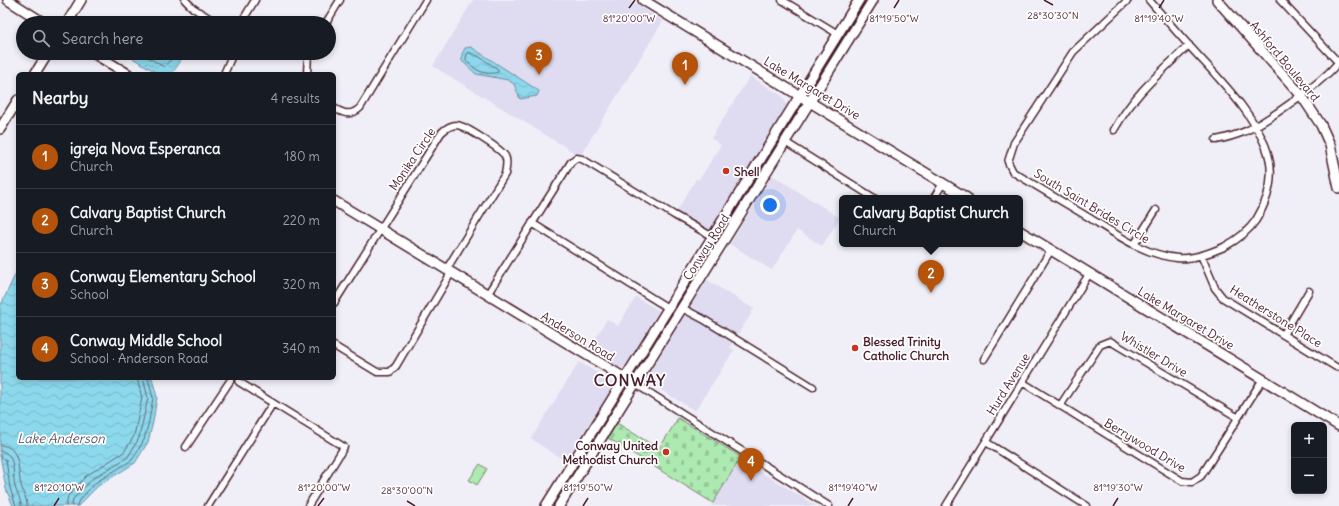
<!DOCTYPE html>
<html lang="en">
<head>
<meta charset="utf-8">
<style>
  body { margin:0; font-family:Delius,sans-serif; background:#242831; color:#f1f3f6 }
  .controls { position:absolute; right:12px; bottom:12px; display:grid; overflow:hidden; border-radius:6px; box-shadow:0 2px 6px #0003 }
  .controls button { width:36px; height:36px; display:grid; place-items:center; padding:0; border:0; border-bottom:1px solid #363941; background:#171b24; color:#f1f3f6; font:20px sans-serif }
  .you { position:absolute; left:770px; top:205px; width:14px; height:14px; margin:-10px; border:3px solid #fff; border-radius:50%; background:#1a73e8; box-shadow:0 0 0 6px #1a73e833 }
  .badge { display:grid; place-items:center; width:26px; height:26px; border-radius:50%; background:#b45309; color:#fff; font-size:13px; font-weight:700 }
  .pin { position:absolute; translate:-50% -33px; filter:drop-shadow(0 1px 2px #0008) }
  .pin::after { content:''; position:absolute; top:21px; width:14px; height:12px; background:inherit; clip-path:polygon(0 0,100% 0,50% 100%) }
  .popup { position:absolute; left:839px; top:195px; width:184px; height:52px; box-sizing:border-box; display:grid; place-content:center; border-radius:6px; background:#171b24; filter:drop-shadow(0 1px 3px #0005); font-size:13px; white-space:nowrap; color:#9ea1a6 }
  .popup b { font-size:15px; color:#f1f3f6 }
  .popup::after { content:''; position:absolute; left:50%; top:100%; margin-left:-8px; border:8px solid transparent; border-top-color:#171b24 }
  .list { margin:0; padding:0; list-style:none }
  h2 { display:flex; justify-content:space-between; align-items:center; height:52px; margin:0; padding:0 16px; font-size:17px }
  h2 small { font-size:13px; font-weight:400; color:#9ea1a6 }
  .list li { display:grid; grid-template-columns:26px 1fr auto; gap:12px; align-items:center; box-sizing:border-box; height:64px; padding:0 16px; border-top:1px solid #363941 }
  .list b { display:block; font-size:15px; white-space:nowrap }
  .list p { margin:0; font-size:13px; white-space:nowrap; color:#9ea1a6 }
  .list em { font-size:13px; font-style:normal; color:#9ea1a6 }
  .icon { flex:none; width:22px; height:22px; fill:none; stroke:currentColor; stroke-width:2; stroke-linecap:round; stroke-linejoin:round }
  .map { position:relative; flex:none; width:1339px; height:506px; overflow:hidden }
  .search { position:absolute; background:#171b24; box-shadow:0 2px 6px #0003; left:16px; top:16px; width:320px; height:44px; display:flex; align-items:center; gap:10px; box-sizing:border-box; padding:0 14px; border-radius:22px; color:#9ea1a6; font-size:15px }
  .panel { position:absolute; background:#171b24; box-shadow:0 2px 6px #0003; left:16px; top:72px; width:320px; height:308px; border-radius:6px }
  .map>svg:first-child { display:block }
  .built { fill:#dfdbf0 }
  .cemetery { fill:url(#cemetery-stones); stroke:#7c846e }
  .green { fill:#adeab1; stroke:#7c846e }
  .water { fill:url(#water-waves); stroke:#728e9f }
  .lines { fill:none; stroke-linecap:round; stroke-linejoin:round }
  .shore { stroke:#646978; stroke-width:1 }
  .street-casing { stroke:#4a1f2b; stroke-width:9 }
  .secondary-casing { stroke:#4a1f2b; stroke-width:12 }
  .street { stroke:#fff; stroke-width:6 }
  .secondary { stroke:#fff; stroke-width:9 }
  .ticks { fill:none; stroke:#4a1f2b; stroke-width:1.5 }
  .poi-dot { fill:#c8321e; stroke:#fff; stroke-width:1.5 }
  .labels { text-anchor:middle; dominant-baseline:central; stroke-width:3.5; stroke-linejoin:round; paint-order:stroke }
  .street-label { font-size:12px; fill:#4a1f2b; stroke:#fff }
  .poi-label { font-size:12px; font-weight:bold; fill:#4a1f2b; stroke:#fff; text-anchor:start }
  .water-label { font-size:13px; font-style:italic; fill:#5e5665; stroke:#fff }
  .district-label { font-size:16px; font-weight:bold; letter-spacing:1px; fill:#4a1f2b; stroke:#fff }
  .ticks-label { font-size:10px; text-anchor:middle; fill:#4a1f2b; stroke:#fff; stroke-width:3.5; stroke-linejoin:round; paint-order:stroke }
</style>
</head>
<body>
<div class="map">
<svg width="1339" height="506" viewBox="0 0 1339 506">
  <defs>
    <pattern id="cemetery-stones" width="16" height="16" patternUnits="userSpaceOnUse"><rect width="16" height="16" fill="#adeab1"/><path d="M2 7V4a2 2 0 0 1 4 0v3zM10 15v-3a2 2 0 0 1 4 0v3z" fill="#96c898"/></pattern>
    <pattern id="water-waves" width="16" height="10" patternUnits="userSpaceOnUse"><rect width="16" height="10" fill="#8cd8ec"/><path d="M0 5q4-4 8 0t8 0" fill="none" stroke="#7ab9cb"/></pattern>
  </defs>
  <rect width="100%" height="100%" fill="#f0eff8"/>
  <filter id="ink" filterUnits="userSpaceOnUse"><feTurbulence type="fractalNoise" baseFrequency=".025" numOctaves="2"/><feDisplacementMap in="SourceGraphic" scale="8" xChannelSelector="R" yChannelSelector="G"/><feConvolveMatrix kernelMatrix="1 2 1 2 8 2 1 2 1" color-interpolation-filters="sRGB"/></filter>
  <g filter="url(#ink)">
    <path class="built" d="M473,0H630L663,21L580,156L433,66Z
      M750,76L782,96L787,105L709,231L677,211L696,179L699,180L721,145L711,138Z
      M772,175L840,218L822,246L797,230L772,270L730,244Z
      M707,280L754,309L730,347L734,350L695,411L645,380Z
      M636,297L659,311L624,367H618L589,349L607,319L618,326Z
      M579,362L612,382L613,386L565,461L531,439Z
      M740,459L816,506H711Z"/>
    <path class="cemetery" d="M678,418L741,457L713,503L608,438L617,423L659,449Z"/>
    <path class="green" d="M480,464L487,469L477,485L469,480Z"/>
    <path class="water" d="M471,47L539,91L537,96L520,99L514,84L508,80L476,74L462,61V54L465,48Z
      M124,53H181C183,61 176,68 171,74H159Z
      M18,260V378H152L157,397L153,422L148,442L135,463L98,486L78,506H13L6,489L0,455V307L16,273Z"/>
    <g class="lines">
      <path class="shore" d="M468,52L478,56L498,69V72C485,76 474,70 466,60Z
        M141,53L164,67L172,58L173,53
        M0,445C22,446 17,471 21,485C23,493 27,498 27,506
        M0,451C17,452 12,476 15,487C17,494 21,499 21,506
        M0,456L6,460L10,488L16,506
        M66,506L68,496L86,476L124,452L134,436L142,398L137,378
        M72,506L73,499L92,479L128,457L139,438L148,398L143,378
        M77,506L78,502L95,483L132,460L144,440L149,421L153,398L148,378"/>
      <defs>
        <path id="street" d="M185,0L193,8L217,23
          M782,0L838,34
          M1128,0L1073,52L1014,143L1008,162L1013,172C1038,187 1063,202 1088,217C1116,234 1144,255 1177,258C1192,260 1210,253 1224,247C1237,240 1248,232 1256,220C1270,197 1276,171 1265,145C1252,114 1229,90 1207,65C1187,44 1168,22 1149,0
          M1280,0L1338,62
          M241,23L255,0
          M326,23L340,0
          M224,74L233,53
          M307,74L308,53
          M334,108C344,114 351,116 360,108L426,0
          M1114,130C1135,93 1159,74 1189,45
          M1216,140C1227,138 1236,135 1246,131C1269,120 1325,81 1339,61
          M785,142L874,198
          M934,198L943,183
          M532,223L668,308
          M1134,245L1156,210
          M1201,255L1215,288L1223,298L1336,367
          M487,295L571,162L576,158L582,159L674,215L713,237
          M334,303L441,133C445,129 451,125 457,125C465,126 501,149 505,156C508,161 506,169 505,174L446,270
          M682,308L703,319L813,387
          M1283,335L1309,291
          M334,346L377,372H390L396,366L451,273
          M984,359L1051,250
          M239,382L344,447L308,506
          M1022,382L1182,481L1192,482L1201,476L1263,379
          M634,383L829,506
          M1060,406L1100,345L1110,341L1237,417
          M986,442L1087,506
          M186,447L232,378
          M208,506L273,403
          M946,506L1089,274"/>
        <path id="secondary" d="M8,0L44,23
          M643,0L967,198
          M1217,0L1301,95L1321,125L1330,145L1339,188
          M67,23L81,0
          M93,53L128,74
          M35,74L48,53
          M0,129L18,100
          M334,201L628,380
          M1020,231L1339,426
          M546,506L859,0
          M559,506L873,0"/>
      </defs>
      <use href="#street" class="street-casing"/>
      <use href="#secondary" class="secondary-casing"/>
      <use href="#street" class="street"/>
      <use href="#secondary" class="secondary"/>
    </g>
  </g>
  <path class="ticks" d="M1044,0L1053,5M629,8L635,0M894,8L899,0M1159,8L1164,0M407,501L415,506M54,506L59,498M318,506L324,498M583,506L588,498M848,506L853,498M1113,506L1118,498"/>
  <g class="poi-dot">
    <circle cx="726" cy="171" r="4"/>
    <circle cx="855" cy="348" r="4"/>
    <circle cx="666" cy="452" r="4"/>
  </g>
  <g class="labels">
    <g class="street-label">
      <text transform="translate(1285 61) rotate(50)">Ashford Boulevard</text>
      <text transform="translate(812 88) rotate(31)">Lake Margaret Drive</text>
      <text transform="translate(412 159) rotate(-56)">Monika Circle</text>
      <text transform="translate(1092 206) rotate(31)">South Saint Brides Circle</text>
      <text transform="translate(706 247) rotate(-58)">Conway Road</text>
      <text transform="translate(1276 316) rotate(32)">Heatherstone Place</text>
      <text transform="translate(1186 318) rotate(31)">Lake Margaret Drive</text>
      <text transform="translate(578 336) rotate(31)">Anderson Road</text>
      <text transform="translate(1154 354) rotate(31)">Whistler Drive</text>
      <text transform="translate(1008 384) rotate(-58)">Hurd Avenue</text>
      <text transform="translate(1145 445) rotate(31)">Berrywood Drive</text>
    </g>
    <g class="poi-label">
      <text x="734" y="171">Shell</text>
      <text x="863" y="341">Blessed Trinity<tspan x="863" dy="14">Catholic Church</tspan></text>
      <text x="658" y="445" text-anchor="end">Conway United<tspan x="658" dy="14">Methodist Church</tspan></text>
    </g>
    <g class="water-label">
      <text x="61" y="438">Lake Anderson</text>
    </g>
    <g class="district-label">
      <text x="630" y="380">CONWAY</text>
    </g>
  </g>
  <g class="ticks-label">
    <text x="1053" y="19">28°30'30"N</text>
    <text x="629" y="22">81°20'00"W</text>
    <text x="894" y="22">81°19'50"W</text>
    <text x="1159" y="22">81°19'40"W</text>
    <text x="59" y="491">81°20'10"W</text>
    <text x="324" y="491">81°20'00"W</text>
    <text x="588" y="491">81°19'50"W</text>
    <text x="853" y="491">81°19'40"W</text>
    <text x="1118" y="491">81°19'30"W</text>
    <text x="407" y="494">28°30'00"N</text>
  </g>
</svg>
<div class="controls">
<button>+</button>
<button>−</button>
</div>
<div class="you"></div>
<div class="pin badge" style="left:685px;top:85px">1</div>
<div class="pin badge" style="left:931px;top:293px">2</div>
<div class="popup"><b>Calvary Baptist Church</b>Church</div>
<div class="pin badge" style="left:539px;top:75px">3</div>
<div class="pin badge" style="left:751px;top:481px">4</div>
<div class="search"><svg class="icon" aria-label="search" viewBox="0 0 24 24"><circle cx="10" cy="10" r="6"/><path d="M15 15l6 6"/></svg>Search here</div>
<section class="panel">
<h2>Nearby<small>4 results</small></h2>
<ul class="list">
<li><span class="badge">1</span><div><b>igreja Nova Esperanca</b><p>Church</p></div><em>180 m</em></li>
<li><span class="badge">2</span><div><b>Calvary Baptist Church</b><p>Church</p></div><em>220 m</em></li>
<li><span class="badge">3</span><div><b>Conway Elementary School</b><p>School</p></div><em>320 m</em></li>
<li><span class="badge">4</span><div><b>Conway Middle School</b><p>School · Anderson Road</p></div><em>340 m</em></li>
</ul>
</section>
</div>
</body>
</html>
